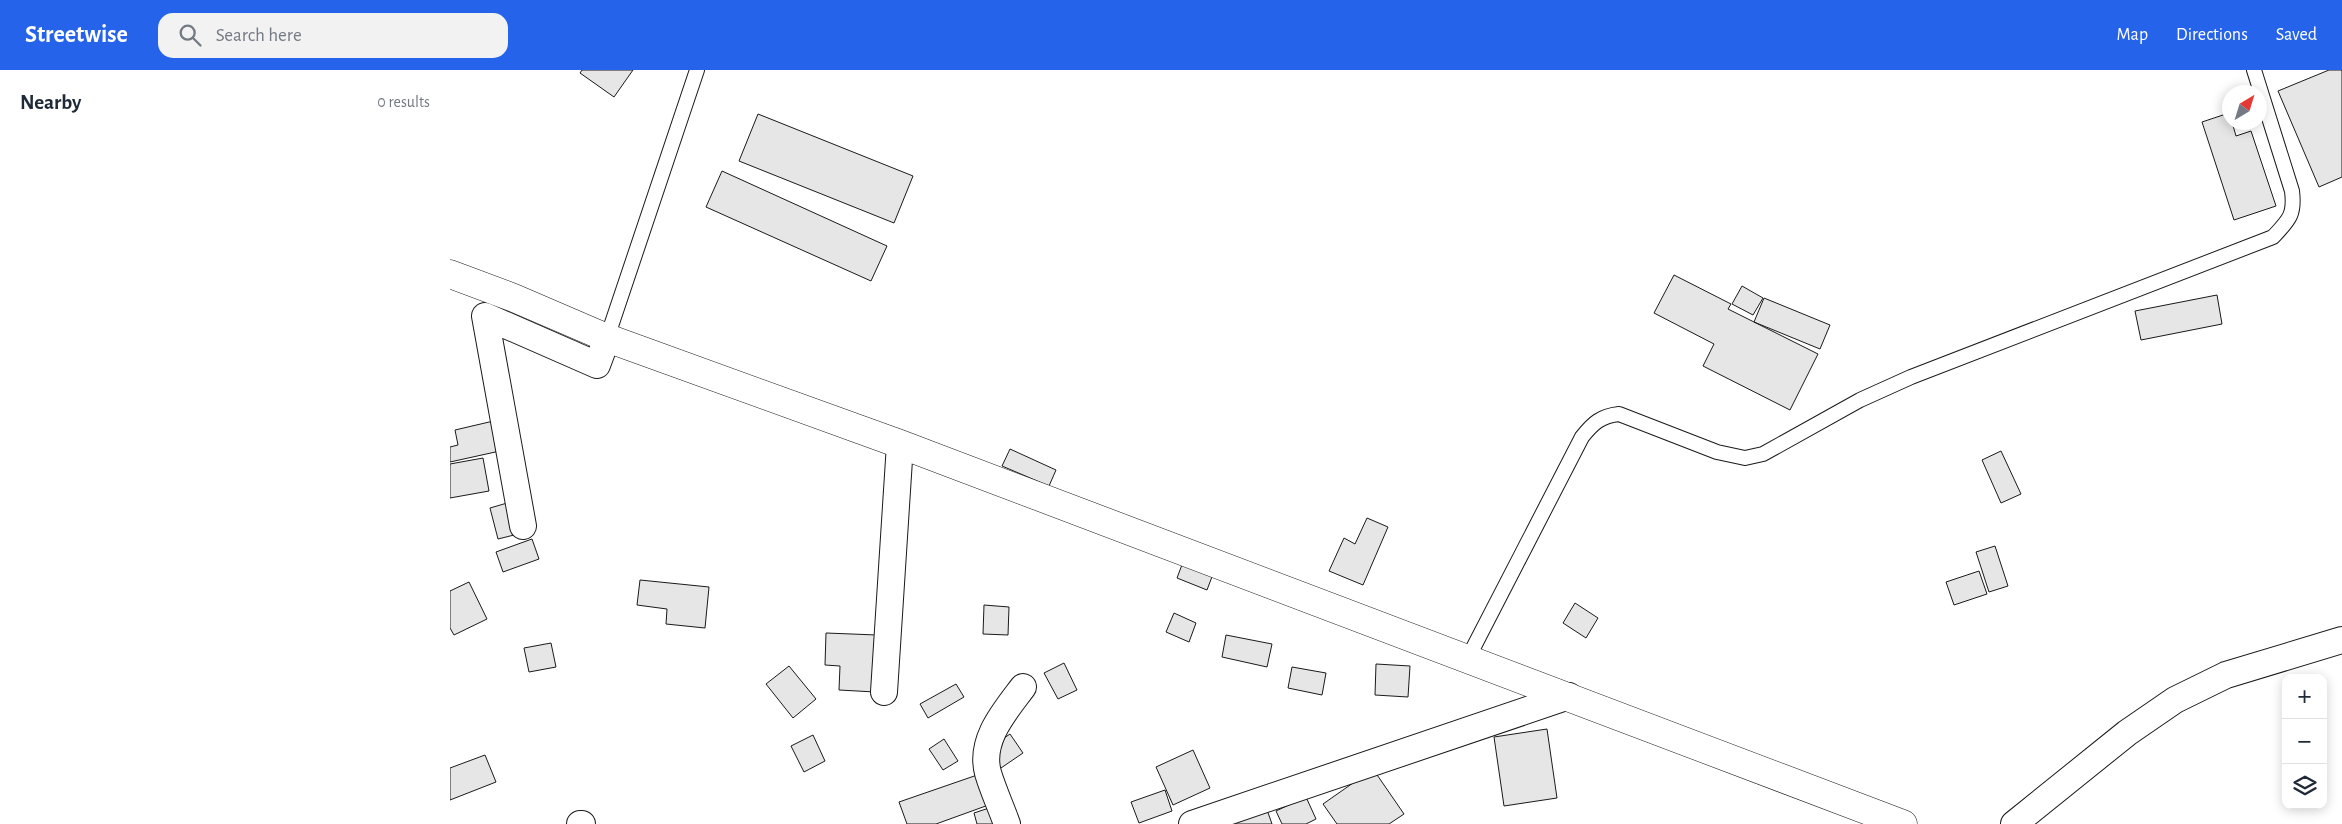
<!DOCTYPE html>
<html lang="en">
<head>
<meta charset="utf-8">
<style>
  body { margin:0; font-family:"Alegreya Sans",sans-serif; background:#f2f2f3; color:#1f2937 }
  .controls { position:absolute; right:15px; bottom:15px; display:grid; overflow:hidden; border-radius:10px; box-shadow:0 2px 12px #0003 }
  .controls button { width:45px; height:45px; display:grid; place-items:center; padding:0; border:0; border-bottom:1px solid #e0e1e3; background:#fff; color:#1f2937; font:25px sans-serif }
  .compass { position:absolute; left:1772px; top:15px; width:45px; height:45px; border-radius:50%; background:#fff; box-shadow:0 2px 12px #0003; rotate:38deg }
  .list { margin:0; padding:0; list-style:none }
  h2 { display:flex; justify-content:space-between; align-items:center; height:65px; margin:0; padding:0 20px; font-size:21px }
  h2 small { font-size:16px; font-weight:400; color:#747a83 }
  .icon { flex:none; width:28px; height:28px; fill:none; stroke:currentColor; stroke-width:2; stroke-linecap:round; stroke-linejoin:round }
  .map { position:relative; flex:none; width:1892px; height:754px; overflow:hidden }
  header { display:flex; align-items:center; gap:30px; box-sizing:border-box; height:70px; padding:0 25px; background:#2563eb; color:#fff }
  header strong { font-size:24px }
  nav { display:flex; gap:28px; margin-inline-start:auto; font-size:18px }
  .search { width:350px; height:45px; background:#f2f2f3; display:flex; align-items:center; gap:12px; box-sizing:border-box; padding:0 18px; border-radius:15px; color:#747a83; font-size:19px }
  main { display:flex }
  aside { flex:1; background:#fff }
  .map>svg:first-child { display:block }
  .building { fill:#e6e6e6; stroke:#1a1a1a }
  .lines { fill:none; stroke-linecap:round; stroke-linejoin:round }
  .lane-casing { stroke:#1a1a1a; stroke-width:16 }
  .street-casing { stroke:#1a1a1a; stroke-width:28 }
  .highway-casing { stroke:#1a1a1a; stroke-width:29 }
  .lane { stroke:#fff; stroke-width:14 }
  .street { stroke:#fff; stroke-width:26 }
  .highway { stroke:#fff; stroke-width:28 }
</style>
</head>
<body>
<header>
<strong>Streetwise</strong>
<div class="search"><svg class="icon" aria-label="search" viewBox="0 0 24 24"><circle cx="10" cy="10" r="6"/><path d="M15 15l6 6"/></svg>Search here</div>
<nav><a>Map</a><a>Directions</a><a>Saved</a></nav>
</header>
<main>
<aside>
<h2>Nearby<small>0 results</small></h2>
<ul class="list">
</ul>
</aside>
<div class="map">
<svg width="1892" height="754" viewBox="0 0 1892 754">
  <rect width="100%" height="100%" fill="#fff"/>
  <path class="building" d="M132,0H183L164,27L130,3Z
    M1879,0H1892V107L1869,117L1828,21Z
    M1779,43L1780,52H1782L1786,66L1801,61L1826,136L1784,150L1752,52Z
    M308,44L463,106L444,153L289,91Z
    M272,101L437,176L421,211L256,137Z
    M1224,205L1281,234L1278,239L1368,284L1340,340L1253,296L1264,274L1204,243Z
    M1292,216L1313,228L1303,245L1282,234Z
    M1767,225L1772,254L1691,270L1685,241Z
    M1314,228L1380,255L1370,279L1304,252Z
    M52,349L59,379L0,392V377L8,375L5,360Z
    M560,379L606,400L599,416L552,396Z
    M1551,381L1571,424L1551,433L1532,390Z
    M33,388L39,421L0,428V394Z
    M64,431L72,463L48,469L40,438Z
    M917,448L938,457L913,515L879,501L894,468L905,474Z
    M82,469L89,489L53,502L46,482Z
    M1545,476L1558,516L1539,522L1526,482Z
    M733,492L763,504L757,520L727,508Z
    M1529,501L1537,524L1504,535L1496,512Z
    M190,510L259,517L255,558L216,554L217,539L187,535Z
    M19,512L37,549L4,565L0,558V521Z
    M1125,533L1148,548L1136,568L1113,553Z
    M534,535L559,537L558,565L533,564Z
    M724,543L746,553L739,572L716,562Z
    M376,563L427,565L425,622L389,620L390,596L375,595Z
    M776,565L822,574L817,597L772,587Z
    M101,573L106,597L79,602L74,578Z
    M614,593L627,620L608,629L594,603Z
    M926,594L960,596L958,627L925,625Z
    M339,596L366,629L343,648L316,614Z
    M842,597L876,603L872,625L838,618Z
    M506,614L514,627L478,648L470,634Z
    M1097,659L1107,728L1054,736L1044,667Z
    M560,664L573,683L551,698L538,679Z
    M363,665L375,691L354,702L341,676Z
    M494,669L508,691L493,700L479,679Z
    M743,680L760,718L723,735L706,697Z
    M35,685L46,712L0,730V698Z
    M923,699L954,744L939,754H887L873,734Z
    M533,703L544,733L486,754H457L449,732Z
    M715,720L722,741L689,753L681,732Z
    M856,727L866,749L856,754H832L826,741Z
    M545,736L551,754H527L524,743Z
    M816,737L822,754H772Z"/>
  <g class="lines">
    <defs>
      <path id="lane" d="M157,268L247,0
        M1017,590L1132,367C1143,353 1151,346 1169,344L1267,382L1295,388L1313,384L1410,330L1461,307L1823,167C1839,150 1845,145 1842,121L1804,0"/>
      <path id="street" d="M73,456L35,246L147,295L157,268
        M434,622L450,374
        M130,754H132
        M557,754C551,737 543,720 538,703C529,670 555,641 573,617
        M742,754L1119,626
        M1564,754L1677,663L1725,630L1776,605L1892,570"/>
      <path id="highway" d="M0,204L64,228L157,268L450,374L1453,754"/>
    </defs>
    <use href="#lane" class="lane-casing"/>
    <use href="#street" class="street-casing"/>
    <use href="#highway" class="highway-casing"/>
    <use href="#lane" class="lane"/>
    <use href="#street" class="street"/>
    <use href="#highway" class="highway"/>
  </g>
</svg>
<div class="controls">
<button>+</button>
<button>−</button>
<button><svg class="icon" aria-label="layers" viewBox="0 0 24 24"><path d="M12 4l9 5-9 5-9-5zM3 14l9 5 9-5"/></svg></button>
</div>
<svg class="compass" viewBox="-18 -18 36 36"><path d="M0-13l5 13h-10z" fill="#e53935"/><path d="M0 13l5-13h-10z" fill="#747a83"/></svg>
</div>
</main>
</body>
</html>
